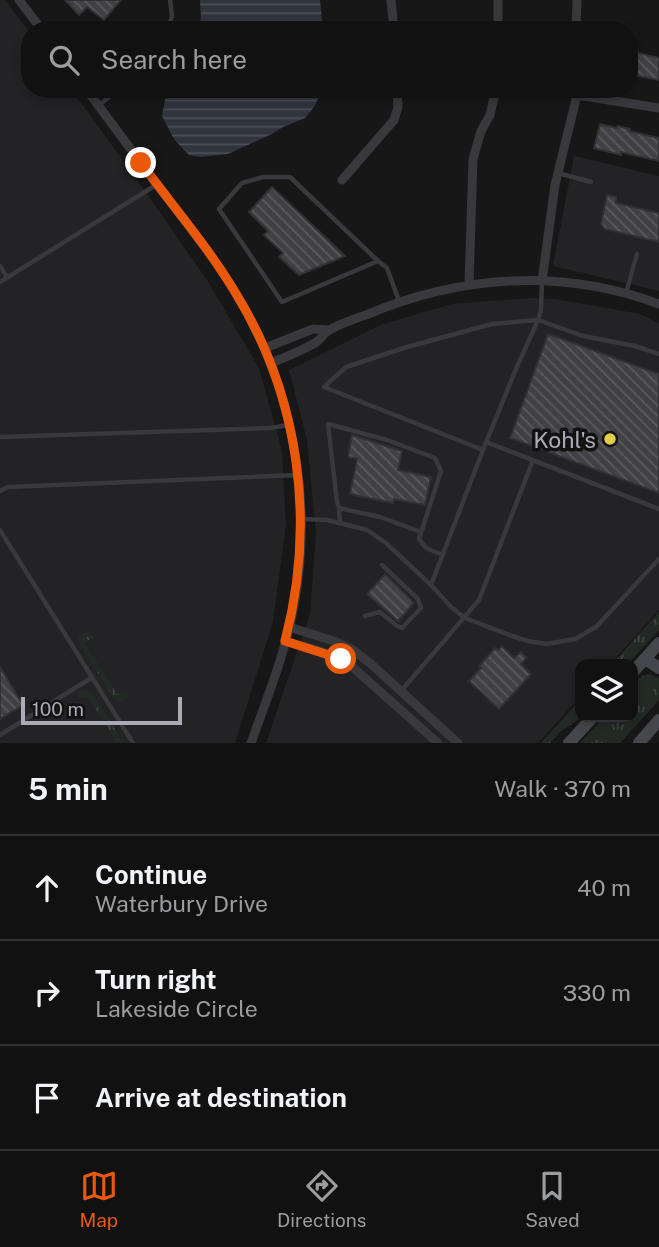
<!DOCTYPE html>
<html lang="en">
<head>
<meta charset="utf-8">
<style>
  body { margin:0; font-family:"Public Sans",sans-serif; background:#1a1a1b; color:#f1f3f6 }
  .controls { position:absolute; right:21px; bottom:21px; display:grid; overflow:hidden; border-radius:14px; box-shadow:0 4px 10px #0003 }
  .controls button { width:63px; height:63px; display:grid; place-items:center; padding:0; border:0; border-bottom:2px solid #303132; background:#111112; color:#f1f3f6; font:35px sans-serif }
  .scale { position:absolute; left:21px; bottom:18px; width:161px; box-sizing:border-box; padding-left:7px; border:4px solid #aaabb7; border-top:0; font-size:19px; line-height:24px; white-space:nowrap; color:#aaabb7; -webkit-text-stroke:5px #121213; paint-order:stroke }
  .stop { position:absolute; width:21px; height:21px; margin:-16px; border:5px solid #ea580c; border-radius:50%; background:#fff }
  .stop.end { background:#ea580c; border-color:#fff; box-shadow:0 2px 7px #0008 }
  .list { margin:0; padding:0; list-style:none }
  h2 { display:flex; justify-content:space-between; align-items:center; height:91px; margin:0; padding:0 28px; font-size:30px }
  h2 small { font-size:23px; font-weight:400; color:#9c9d9f }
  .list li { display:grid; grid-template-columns:46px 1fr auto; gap:21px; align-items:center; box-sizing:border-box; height:105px; padding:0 28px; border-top:2px solid #303132 }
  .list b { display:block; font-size:26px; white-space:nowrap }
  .list p { margin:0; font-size:23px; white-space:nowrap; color:#9c9d9f }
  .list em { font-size:23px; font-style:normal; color:#9c9d9f }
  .icon { flex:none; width:38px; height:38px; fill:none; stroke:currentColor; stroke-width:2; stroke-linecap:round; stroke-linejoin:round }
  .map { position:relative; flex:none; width:659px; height:743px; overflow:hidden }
  .search { position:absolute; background:#111112; box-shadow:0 4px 10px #0003; left:21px; right:21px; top:21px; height:77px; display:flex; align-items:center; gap:18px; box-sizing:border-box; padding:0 24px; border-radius:28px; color:#9c9d9f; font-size:26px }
  .sheet { height:406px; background:#111112 }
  nav { display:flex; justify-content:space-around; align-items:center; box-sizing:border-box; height:98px; border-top:2px solid #303132; background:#111112; font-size:19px; color:#9c9d9f }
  nav a { display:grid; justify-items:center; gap:4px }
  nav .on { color:#ea580c }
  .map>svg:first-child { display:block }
  .built { fill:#232325 }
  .grass { fill:url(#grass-tufts) }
  .water { fill:url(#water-rules) }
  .building { fill:url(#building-back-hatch); stroke:#313134; stroke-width:2 }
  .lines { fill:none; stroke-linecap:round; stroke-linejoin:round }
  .service { stroke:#38383d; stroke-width:4.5 }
  .minor { stroke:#38383d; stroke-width:9 }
  .secondary { stroke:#46464d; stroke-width:12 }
  .route { stroke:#ea580c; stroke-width:9 }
  .poi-dot { fill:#dfce48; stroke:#121213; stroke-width:2.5 }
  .labels { text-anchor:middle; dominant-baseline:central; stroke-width:7; stroke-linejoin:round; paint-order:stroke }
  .poi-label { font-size:23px; fill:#aaabb7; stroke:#121213; text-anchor:end }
</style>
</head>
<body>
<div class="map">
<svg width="659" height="743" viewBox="0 0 659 743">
  <defs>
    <pattern id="grass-tufts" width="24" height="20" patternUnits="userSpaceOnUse" patternTransform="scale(1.75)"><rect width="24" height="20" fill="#232a25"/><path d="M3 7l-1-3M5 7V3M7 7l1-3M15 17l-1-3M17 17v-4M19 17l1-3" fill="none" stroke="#404642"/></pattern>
    <pattern id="water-rules" width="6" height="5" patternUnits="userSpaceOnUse" patternTransform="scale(1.75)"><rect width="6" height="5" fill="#30343d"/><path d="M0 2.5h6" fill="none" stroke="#4b4f57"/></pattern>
    <pattern id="building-back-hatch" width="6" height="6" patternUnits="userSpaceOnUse" patternTransform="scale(1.75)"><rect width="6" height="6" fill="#414145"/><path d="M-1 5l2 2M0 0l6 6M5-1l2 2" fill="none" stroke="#5a5a5e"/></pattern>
  </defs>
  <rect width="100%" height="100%" fill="#171718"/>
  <path class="built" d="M0,0H5L30,33V89H71L140,184L207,280L259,368L282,451L286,525L273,622L235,743H0Z
    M574,156L659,176V291L553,266Z
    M529,298L556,299L640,314L659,323V610L610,664H580V697L538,743H266L310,614L316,533L307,440L289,370L383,324L452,304Z"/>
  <path class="grass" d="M659,612V630L628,664H612Z
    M82,633H89L93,637L85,643L117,694L127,690L128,696L124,701L118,702L113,697L80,645L78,639Z
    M648,674L659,678V700L620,743H580L604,717H633V685L639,678Z
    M82,690L88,691L93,694L124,743H117L88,697H77V692Z
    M580,700L581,717L579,719L560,732L550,743H541Z"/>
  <path class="water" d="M200,0H320L323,30H198L201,17Z
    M167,89H323L314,107L305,118L283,127L272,134L228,154L200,157L189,155L182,148L174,139L162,116Z"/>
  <path class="building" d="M65,0H121L104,20L87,7L79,15Z
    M629,49L638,51V53L659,58V80L629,74Z
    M600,124L617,128L618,126L630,129L629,131L659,138V161L621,152V155L594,148Z
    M272,187L345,256L299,275L279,257L283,253L264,235L268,231L249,212Z
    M607,195L616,197V203L659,213V242L605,229L601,224Z
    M548,334L659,374V493L510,438Z
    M352,435L402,451L398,470L431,477L425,505L394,499L393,503L350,494L357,459L348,457Z
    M385,574L414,603L398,621L367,594Z
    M502,646L514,658L521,652L527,658L521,664L531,674L499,709L469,681L481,668L479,666L495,648L498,650Z
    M0,667L23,705L0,719Z"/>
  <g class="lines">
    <path class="service" d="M168,30L172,16L170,0
      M98,106L119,89
      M558,173L591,182
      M378,261L290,177H263L242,183L219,209L282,302L378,261L387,268L399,301
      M0,266L7,277
      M542,281L541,310L538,320L583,336L635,346L659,354
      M0,282L156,185
      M626,293L637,254
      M538,320L516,369L483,450L324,387L346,367L407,347L492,324Z
      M0,437L270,428L289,425
      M486,442L659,509
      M0,491L8,487L298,475
      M339,508L380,517L421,532
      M302,519L327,520L367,530L386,543L431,585L451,607L465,618L512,636L528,641L547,644L575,639L596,627L659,559
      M340,523L339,508L337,502L328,424L387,440L435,458L441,471L419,539L426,548L443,555
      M0,530L133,743
      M431,585L483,450
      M365,616L380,612L397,626L402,628L421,608L418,599L382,565
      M402,690L479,600L533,460
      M0,735L91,678"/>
    <path class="minor" d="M19,0L42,30
      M391,0L394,30
      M498,30V0
      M576,30L577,0
      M86,89C116,129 145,169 175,208C199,239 223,270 242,304C294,395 313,503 294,606C285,654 267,698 251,743
      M577,95L659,108
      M342,180L394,120L398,107L397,89
      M542,281L555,185L577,95V89
      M469,284L473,159L481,131L490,115L496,89
      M265,348L313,329L328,330
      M271,363C286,357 301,351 315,343C321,339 325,332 331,329C342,323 354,319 366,315C461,275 561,268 659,304
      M289,627L334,641L353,650L371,664L458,743
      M285,641L320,651L348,663L438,743"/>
    <path class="secondary" d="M645,659L659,668
      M633,672L659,643
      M569,743L593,717
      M639,743L659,720"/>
  </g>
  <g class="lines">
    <path class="route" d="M141,163C173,206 208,247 235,292C300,397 316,523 285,641L341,659"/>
  </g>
  <circle class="poi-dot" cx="610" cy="439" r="7"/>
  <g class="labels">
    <g class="poi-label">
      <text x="596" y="439">Kohl's</text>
    </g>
  </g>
</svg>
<div class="controls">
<button><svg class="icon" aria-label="layers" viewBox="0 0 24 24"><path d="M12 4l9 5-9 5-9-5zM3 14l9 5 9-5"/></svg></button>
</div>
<div class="scale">100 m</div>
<div class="stop" style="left:341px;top:659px"></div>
<div class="stop end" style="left:141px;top:163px"></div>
<div class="search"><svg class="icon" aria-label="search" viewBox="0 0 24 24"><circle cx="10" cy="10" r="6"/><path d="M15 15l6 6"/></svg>Search here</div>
</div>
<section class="sheet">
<h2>5 min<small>Walk · 370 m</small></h2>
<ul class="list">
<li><svg class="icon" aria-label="ahead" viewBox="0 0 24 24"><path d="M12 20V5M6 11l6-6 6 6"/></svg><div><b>Continue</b><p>Waterbury Drive</p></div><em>40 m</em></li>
<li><svg class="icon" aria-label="right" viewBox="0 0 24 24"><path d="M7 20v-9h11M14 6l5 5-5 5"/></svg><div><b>Turn right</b><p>Lakeside Circle</p></div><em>330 m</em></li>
<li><svg class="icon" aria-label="arrive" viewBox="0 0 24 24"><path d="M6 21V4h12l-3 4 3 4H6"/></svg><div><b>Arrive at destination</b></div></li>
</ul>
</section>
<nav>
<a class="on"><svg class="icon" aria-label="map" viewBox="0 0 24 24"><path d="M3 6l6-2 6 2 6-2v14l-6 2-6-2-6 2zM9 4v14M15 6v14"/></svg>Map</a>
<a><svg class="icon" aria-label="directions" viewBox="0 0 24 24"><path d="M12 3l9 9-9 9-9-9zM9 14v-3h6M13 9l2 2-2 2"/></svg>Directions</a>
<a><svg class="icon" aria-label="saved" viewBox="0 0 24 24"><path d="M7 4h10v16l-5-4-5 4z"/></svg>Saved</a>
</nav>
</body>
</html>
